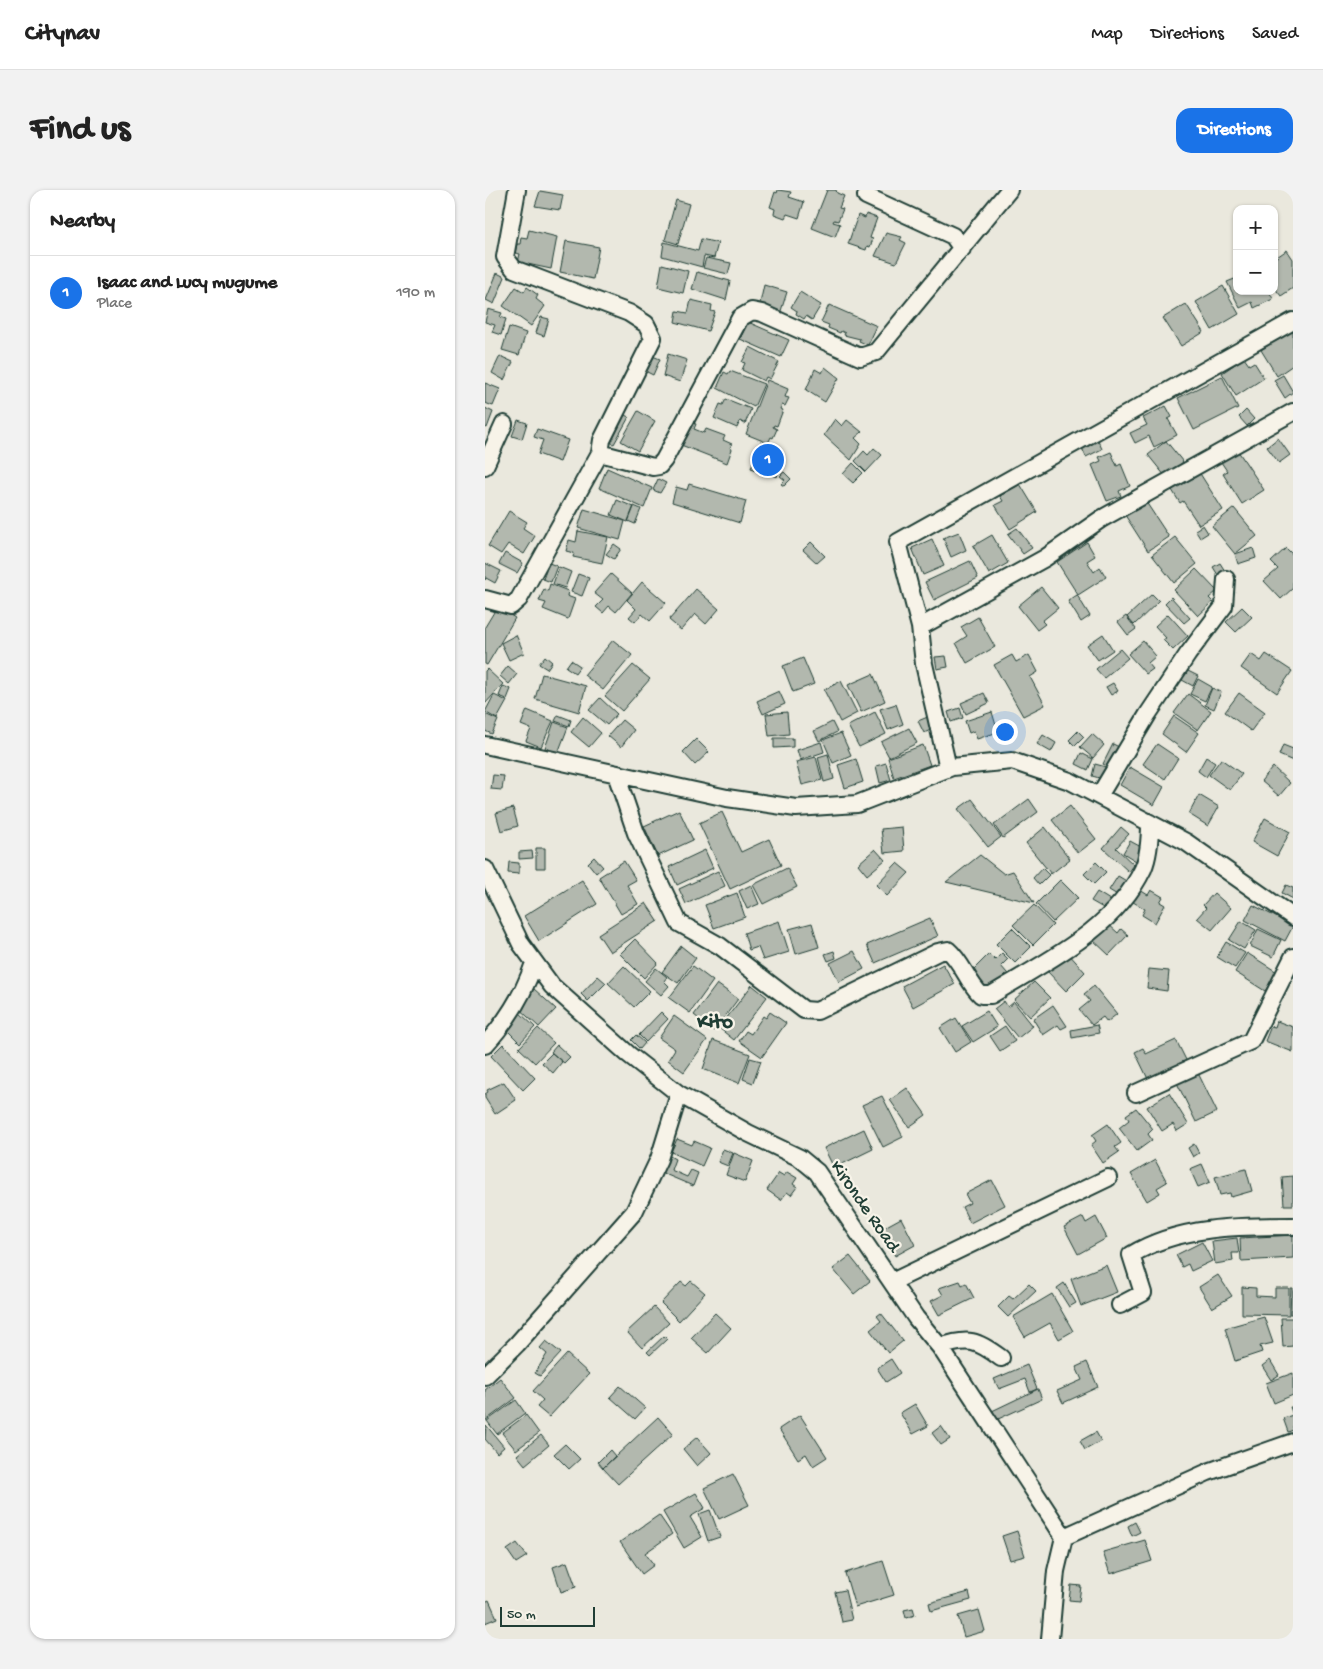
<!DOCTYPE html>
<html lang="en">
<head>
<meta charset="utf-8">
<style>
  body { margin:0; font-family:"Gochi Hand",sans-serif; background:#f2f2f2; color:#222 }
  .controls { position:absolute; right:15px; top:15px; display:grid; overflow:hidden; border-radius:10px; box-shadow:0 1px 4px #0004 }
  .controls button { width:45px; height:45px; display:grid; place-items:center; padding:0; border:0; border-bottom:1px solid #e0e0e0; background:#fff; color:#222; font:25px sans-serif }
  .scale { position:absolute; left:15px; bottom:12px; width:95px; box-sizing:border-box; padding-left:5px; border:2px solid #1f3d34; border-top:0; font-size:14px; line-height:18px; white-space:nowrap; color:#1f3d34; -webkit-text-stroke:4px #f7f3e8; paint-order:stroke }
  .you { position:absolute; left:519px; top:541px; width:18px; height:18px; margin:-12px; border:4px solid #fff; border-radius:50%; background:#1a73e8; box-shadow:0 0 0 8px #1a73e833 }
  .badge { display:grid; place-items:center; width:32px; height:32px; border-radius:50%; background:#1a73e8; color:#fff; font-size:16px; font-weight:700 }
  .pin { position:absolute; translate:-50% -50%; border:2px solid #fff; box-shadow:0 1px 5px #0006 }
  .list { margin:0; padding:0; list-style:none }
  h2 { display:flex; justify-content:space-between; align-items:center; height:65px; margin:0; padding:0 20px; font-size:21px }
  h2 small { font-size:16px; font-weight:400; color:#767676 }
  .list li { display:grid; grid-template-columns:32px 1fr auto; gap:15px; align-items:center; box-sizing:border-box; height:75px; padding:0 20px; border-top:1px solid #e0e0e0 }
  .list b { display:block; font-size:19px; white-space:nowrap }
  .list p { margin:0; font-size:16px; white-space:nowrap; color:#767676 }
  .list em { font-size:16px; font-style:normal; color:#767676 }
  .map { position:relative; flex:none; width:808px; height:1449px; overflow:hidden; border-radius:15px }
  header { display:flex; align-items:center; gap:30px; box-sizing:border-box; height:70px; padding:0 25px; background:#fff; border-bottom:1px solid #e0e0e0 }
  header strong { font-size:24px }
  nav { display:flex; gap:28px; margin-inline-start:auto; font-size:18px }
  .intro { display:flex; align-items:center; justify-content:space-between; box-sizing:border-box; height:120px; padding:0 30px }
  h1 { margin:0; font-size:35px }
  .button { padding:12px 22px; border-radius:15px; background:#1a73e8; color:#fff; font-size:18px; font-weight:700 }
  main { display:flex; gap:30px; padding:0 30px }
  aside { flex:1; background:#fff; border-radius:15px; box-shadow:0 1px 4px #0004 }
  .map>svg:first-child { display:block }
  .building { fill:#b2b8ae; stroke:#1f3d34 }
  .lines { fill:none; stroke-linecap:round; stroke-linejoin:round }
  .minor-casing { stroke:#1f3d34; stroke-width:20 }
  .minor { stroke:#f7f3e8; stroke-width:16 }
  .labels { text-anchor:middle; dominant-baseline:central; stroke-width:4.5; stroke-linejoin:round; paint-order:stroke }
  .street-label { font-size:19px; fill:#1f3d34; stroke:#f7f3e8 }
  .quarter-label { font-size:21px; font-weight:bold; fill:#1f3d34; stroke:#f7f3e8 }
</style>
</head>
<body>
<header>
<strong>Citynav</strong>
<nav><a>Map</a><a>Directions</a><a>Saved</a></nav>
</header>
<div class="intro"><h1>Find us</h1><a class="button">Directions</a></div>
<main>
<aside>
<h2>Nearby<small></small></h2>
<ul class="list">
<li><span class="badge">1</span><div><b>Isaac and Lucy mugume</b><p>Place</p></div><em>190 m</em></li>
</ul>
</aside>
<div class="map">
<svg width="808" height="1449" viewBox="0 0 808 1449">
  <rect width="100%" height="100%" fill="#eae8dd"/>
  <filter id="ink" filterUnits="userSpaceOnUse"><feTurbulence type="fractalNoise" baseFrequency=".02" numOctaves="2"/><feDisplacementMap in="SourceGraphic" scale="10" xChannelSelector="R" yChannelSelector="G"/><feConvolveMatrix kernelMatrix="1 2 1 2 8 2 1 2 1" color-interpolation-filters="sRGB"/></filter>
  <g filter="url(#ink)">
    <path class="building" d="M293,0L306,2L304,7L319,12L314,28L302,24L300,28L289,24L290,19L285,17L290,2L292,3Z
      M342,0H351L352,3L359,6L354,18L358,19L353,31L349,30L348,32L355,34L350,47L327,38Z
      M55,1L78,5L75,20L50,16Z
      M191,10L204,14L193,54L180,50Z
      M381,24L392,28L385,48L388,49L385,57L382,56L381,60L363,54L373,25L380,28Z
      M44,40L72,47L66,79L33,72L35,64L30,63L32,54H35L36,47L42,48Z
      M401,43L417,47L415,50L421,53L411,73L390,66Z
      M216,49L233,53L229,68L219,66L217,77L177,66L179,52L213,61Z
      M81,51L114,57L108,89L75,82Z
      M802,60L808,69V98L796,106L789,97V69Z
      M221,68L246,73L243,84L218,78Z
      M177,74L203,81L198,103L173,97Z
      M212,82L245,91L241,110L207,99Z
      M12,83L20,87L9,114L1,110Z
      M752,88V101H784L788,109L769,118L767,112L755,118L742,92Z
      M279,95L302,102L295,124L274,118Z
      M738,96L754,124L727,140L711,112Z
      M31,97L39,102L42,97L53,105L51,109L60,116L46,136L18,116Z
      M315,102L336,115L327,130L321,126L319,129L311,124L312,121L306,117Z
      M206,110L227,115L226,121L230,122L223,141L190,132L192,121L203,123Z
      M701,114L719,142L696,156L678,128Z
      M344,115L392,136L383,155L374,151L375,149L359,145L360,143L356,141L355,143L343,138L344,135L336,132Z
      M3,119L17,123L15,127L21,129L16,145L7,142L10,135L0,132Z
      M56,127L64,129L59,146L51,143Z
      M263,132L304,150L296,167L255,149Z
      M24,137L41,143L34,165L17,160Z
      M808,139V175L792,186L776,160Z
      M265,157L294,172L285,189L281,187L279,191L257,180L260,173L257,172Z
      M183,164L202,170L195,192L178,186Z
      M165,165L175,169L168,185L158,180Z
      M15,166L28,172L19,190L7,183Z
      M759,168L764,175L769,172L779,188L751,206L737,183Z
      M340,177L354,188L340,212L321,200L330,179L337,183Z
      M245,181L279,194L269,217L232,198L239,182L243,184Z
      M798,185L808,202L800,208L789,190Z
      M737,186L753,218L709,240L693,208Z
      M282,190L303,199L300,207L304,208L300,216L297,215L295,219L298,220L292,236L289,235L288,237L292,239L288,248L286,247L283,253L261,244Z
      M0,193L15,199L8,216L0,213Z
      M241,209L266,219L260,234L255,231L252,238L229,228L235,214L238,215Z
      M681,216L687,227L683,229L692,245L669,257L664,246L650,253L645,243L662,235L658,228Z
      M0,218L8,222L2,238L0,237Z
      M761,220L769,229L762,236L754,227Z
      M153,221L170,231L153,261L136,251Z
      M133,222L144,227L129,254L119,249Z
      M350,229L357,236L362,230L377,242L370,248L376,254L366,270L339,245Z
      M33,230L42,233L37,249L27,246Z
      M202,231L211,234L209,239L219,243L221,239L240,246L238,250L247,254L245,258L247,259L242,273L196,255Z
      M52,239L83,250L75,272L53,264L58,250L49,247Z
      M793,248L805,265L794,273L782,257Z
      M613,250L617,259L601,267L597,258Z
      M681,251L698,272L680,286L663,265Z
      M280,256L298,264L292,287L266,278L272,262L277,263Z
      M389,258L397,265L381,282L370,271L379,261L383,265Z
      M751,258L779,300L757,314L738,284L742,281L734,269Z
      M626,262L632,276L636,274L645,296L634,301L636,306L622,311L607,275L616,271L614,267Z
      M368,273L378,283L368,293L358,284Z
      M122,278L167,298L159,318L114,298Z
      M299,282L306,289L299,296L296,294L300,290L295,286Z
      M714,282L738,320L714,335L698,311L695,313L687,300Z
      M173,289L181,293L175,303L168,300Z
      M204,294L261,311L255,333L187,312L191,297L202,300Z
      M535,294L552,322L525,339L510,315L518,311L515,306Z
      M659,309L684,347L663,361L638,322Z
      M132,310L149,317L143,332L126,325Z
      M149,316L156,319L150,334L143,331Z
      M749,318L772,346L750,364L727,336Z
      M99,319L140,331L135,350L93,338Z
      M24,321L42,332L38,338L50,346L39,364L23,354L16,364L3,356Z
      M718,335L723,343L715,348L710,340Z
      M532,338L547,358L538,364L523,344Z
      M93,341L123,347L117,373L88,367L89,363L81,361L84,350L91,352Z
      M474,342L481,360L466,367L458,348Z
      M507,345L523,373L504,384L488,356Z
      M690,347L712,374L689,393L667,365Z
      M447,349L459,376L438,385L427,358Z
      M326,352L340,366L332,373L318,360Z
      M602,352L610,366L602,371L609,382L615,377L621,387L593,405L572,372Z
      M129,354L136,359L129,369L121,364Z
      M768,358L771,368L753,374L750,364Z
      M801,358L808,365V398L796,409L779,391L793,379L786,372Z
      M20,363L38,373L32,383L14,374Z
      M485,371L493,388L449,410L440,392Z
      M0,373L16,381L10,393L1,388L0,390Z
      M64,373L72,376L66,392L58,389Z
      M735,373L740,381L733,385L728,377Z
      M74,377L86,382L80,398L68,394Z
      M711,379L732,401L724,408L728,412L713,426L689,400Z
      M93,384L104,388L97,406L86,402Z
      M126,384L147,403L131,422L124,416L118,423L111,417L118,410L109,403Z
      M157,392L181,413L165,431L157,424L150,432L144,427L151,419L142,410Z
      M65,394L83,401L82,406L90,409L83,429L58,419L61,413L54,411L59,399L63,401Z
      M556,397L573,418L557,431L560,434L552,440L533,416Z
      M211,399L234,419L221,434L210,424L196,440L184,430Z
      M667,404L674,411L649,435L642,427Z
      M592,405L605,426L596,432L583,411Z
      M686,407L705,428L699,433L680,413Z
      M12,417L30,428L2,475L0,474V437Z
      M757,417L767,427L751,442L741,432Z
      M683,424L703,446L688,460L678,450L681,448L670,436Z
      M641,426L651,439L643,445L633,432Z
      M493,427L510,457L482,473L471,453L482,446L476,437Z
      M618,444L628,460L613,470L602,455Z
      M31,445L39,463L24,470L16,453Z
      M128,450L147,465L118,500L99,485Z
      M658,451L671,466L663,473L668,479L661,484L643,464Z
      M635,459L643,468L619,488L611,479Z
      M766,464L776,471L781,464L807,481L792,503L756,478Z
      M527,465L531,472L544,465L553,482L545,487L560,515L538,526L509,475Z
      M60,466L67,472L62,479L54,474Z
      M461,466L463,477L452,479L450,467Z
      M318,468L329,494L308,502L298,476Z
      M86,470L95,476L90,483L81,477Z
      M148,475L165,489L137,521L120,506Z
      M23,476L32,484L24,494L15,486Z
      M2,479L18,494L0,514V481Z
      M701,480L713,486L708,496L697,490Z
      M57,484L101,496L94,522L50,509Z
      M388,484L400,511L376,522L363,495Z
      M713,489L727,497L720,511L705,504Z
      M356,491L372,523L355,532L339,500Z
      M628,493L633,501L626,505L621,497Z
      M18,496L26,499L22,509L14,506Z
      M727,498L736,502L729,519L720,515Z
      M294,501L300,514L278,524L272,511Z
      M499,503L504,513L481,524L476,513Z
      M754,503L780,522L766,541L740,522Z
      M703,504L726,521L713,540L689,523Z
      M9,505L22,511L12,529L0,522Z
      M115,508L132,524L122,535L104,520Z
      M411,514L418,534L403,540L395,519Z
      M475,518L478,528L466,532L463,522Z
      M42,520L68,531L56,557L41,551L46,539L36,535Z
      M302,522L304,544L284,546L281,524Z
      M390,522L401,544L374,557L363,536Z
      M507,522L513,542L492,549L489,541L484,543L480,531Z
      M0,524L13,530L7,544L0,541Z
      M73,525L86,530L84,536L70,531Z
      M445,526L450,538L439,543L433,531Z
      M689,526L714,543L701,562L677,544Z
      M98,527L116,543L104,557L86,542Z
      M137,530L149,540L136,557L123,546Z
      M69,532L83,537L73,563L60,558Z
      M347,532L352,542L334,551L329,541Z
      M424,538L432,553L404,567L396,552Z
      M593,541L599,547L590,556L584,550Z
      M356,543L366,565L348,573L338,550Z
      M607,544L619,555L608,568L595,557Z
      M558,545L571,553L566,562L552,554Z
      M289,548H308V557L289,558Z
      M211,549L224,562L210,575L198,562Z
      M336,552L339,562L315,570L312,560Z
      M628,554L638,559L628,579L618,574Z
      M672,554L693,568L680,589L658,574Z
      M438,555L445,575L409,588L403,568Z
      M798,555L808,559V571L794,565Z
      M596,563L608,569L603,580L591,574Z
      M343,564L349,589L339,592L333,567Z
      M331,567L337,590L317,595L311,572Z
      M721,567L730,573L721,587L713,581Z
      M371,569L378,592L360,598L353,575Z
      M736,569L757,584L745,600L724,585Z
      M401,573L406,590L395,593L391,576Z
      M610,574L621,577L618,589L607,586Z
      M645,577L679,597L669,615L635,595Z
      M788,577L805,593L794,606L776,591Z
      M8,585L19,586L17,600L6,599Z
      M714,605L734,617L723,636L704,624Z
      M487,609L516,647L503,657L473,619Z
      M544,609L553,622L518,648L509,635Z
      M585,616L611,649L593,663L567,630Z
      M28,618L33,636L16,641L11,623Z
      M194,620L208,650L173,666L159,636Z
      M237,622L256,662L284,649L296,675L245,699L214,633Z
      M780,628L805,642L792,666L767,652Z
      M417,637L419,661L399,663L396,639Z
      M560,637L585,669L566,684L541,653Z
      M636,637L644,644L631,658L649,675L644,682L618,658Z
      M645,651L658,658L651,671L638,663Z
      M51,658H60V678H51Z
      M390,659L400,670L382,685L373,674Z
      M220,660L228,678L192,695L184,677Z
      M47,661L48,668L34,669V662Z
      M495,665L519,684L528,681L549,713L461,692Z
      M109,667L118,677L111,683L103,673Z
      M139,671L151,690L142,695L153,714L136,724L114,687Z
      M24,672L34,673V684L23,683Z
      M611,672L621,682L609,694L599,684Z
      M412,673L424,683L402,706L391,695Z
      M302,678L312,697L278,714L268,695Z
      M557,678L564,685L554,695L548,688Z
      M233,681L240,696L201,714L194,699Z
      M633,686L643,692L634,706L624,700Z
      M97,690L112,714L54,751L39,726Z
      M575,690L593,708L568,732L551,714Z
      M266,695L274,714L262,719L254,701Z
      M801,695L808,698V709L797,703Z
      M650,697L663,705L666,700L678,707L675,712L680,715L670,733L657,725L660,719L643,709Z
      M612,702L625,710L620,719L606,711Z
      M252,703L260,727L229,738L220,715Z
      M729,703L746,718L727,740L712,728L721,718L718,715Z
      M161,713L173,731L125,762L113,744Z
      M549,715L568,735L548,755L528,735Z
      M768,715L808,736L800,751L760,730Z
      M445,728L453,746L390,773L382,755Z
      M294,731L304,762L278,770L273,757L264,760L259,743Z
      M756,731L771,740L759,759L744,750Z
      M327,733L334,757L311,764L304,739Z
      M622,733L633,743L636,739L643,745L624,765L607,749Z
      M527,738L546,757L530,773L511,754Z
      M773,739L796,750L788,767L765,756Z
      M150,749L173,773L159,788L135,764Z
      M741,752L760,763L750,778L732,767Z
      M196,756L211,768L193,793L177,782Z
      M349,761L351,768L343,771L340,764Z
      M369,761L379,779L354,792L345,773Z
      M582,762L600,782L581,801L562,781Z
      M517,763L523,769L516,776L522,783L503,802L485,783L504,764L510,770Z
      M762,763L792,782L780,801L750,782Z
      M458,774L470,794L428,817L417,796Z
      M139,776L165,801L149,817L123,793Z
      M208,776L228,791L205,823L184,808Z
      M171,778L182,787L179,791L184,796L176,805L160,791Z
      M664,779L684,781L682,801L662,798Z
      M113,786L121,793L103,811L96,804Z
      M549,792L565,808L545,827L529,810Z
      M232,794L253,809L229,841L209,825Z
      M267,795L282,807L249,850L234,838Z
      M609,796L632,824L622,832L618,827L607,835L594,820L605,811L599,804Z
      M48,798L71,819L54,837L31,816Z
      M519,811L523,817L529,812L548,836L533,848L509,819Z
      M568,815L582,836L576,839L573,835L558,845L548,829Z
      M502,821L512,837L488,852L477,836Z
      M34,822L50,837L35,853L19,837Z
      M176,822L183,829L161,852L154,845Z
      M285,822L301,833L277,867L254,851L261,841L266,844L278,826L281,828Z
      M189,826L222,850L199,882L183,870L190,859L174,848Z
      M471,828L486,852L470,862L455,838Z
      M792,831L808,837V862L780,851L786,836L790,837Z
      M612,835L614,843L587,848L586,840Z
      M520,836L530,851L515,861L505,846Z
      M53,838L69,853L50,873L34,858Z
      M151,845L160,853L155,859L146,850Z
      M228,850L265,864L254,893L218,879Z
      M691,850L702,872L664,891L650,862L658,858L661,864Z
      M18,854L50,888L38,900L6,866Z
      M72,855L85,867L79,873L66,862Z
      M67,863L77,872L68,883L57,873Z
      M265,868L276,871L268,893L258,889Z
      M713,883L732,922L711,932L692,893Z
      M19,892L31,910L10,924L0,908V904L3,902L2,900Z
      M422,898L441,925L424,937L405,910Z
      M684,903L703,934L692,941L688,934L677,941L662,917Z
      M397,906L418,947L398,957L377,915Z
      M651,918L668,939L663,944L667,950L652,961L634,938L644,930L641,925Z
      M623,934L636,953L630,957L634,962L618,973L606,955L611,951L607,945Z
      M379,939L388,959L349,978L339,958Z
      M192,949L207,955L209,951L225,958L217,976L186,962Z
      M709,954L714,963L708,967L703,958Z
      M238,959L248,963L243,976L233,972Z
      M249,963L268,971L260,992L241,985Z
      M183,965L190,969L186,980L202,987L206,980L213,983L208,996L175,982Z
      M670,970L682,992L672,998L675,1003L662,1011L646,984Z
      M717,974L725,992L713,997L705,979Z
      M761,979L767,1001L746,1007L745,1003L735,1005L730,987Z
      M302,982L312,988L308,994L312,997L306,1005L302,1002L296,1010L282,1000L294,983L299,986Z
      M808,986V1015H799L797,987Z
      M507,990L520,1015L485,1033L477,1017L485,1013L480,1004Z
      M598,1027L601,1033L611,1027L622,1048L593,1064L579,1037Z
      M416,1028L430,1055L410,1066L396,1039Z
      M808,1045V1068L756,1071L755,1048Z
      M752,1048L754,1063H747L748,1071L730,1074L727,1051Z
      M717,1052L727,1071L706,1081L703,1074L697,1077L691,1065Z
      M365,1066L385,1091L369,1104L348,1079Z
      M621,1075L632,1102L596,1116L586,1089Z
      M733,1085L747,1106L727,1118L714,1097Z
      M206,1091L220,1103L194,1131L176,1113L196,1092L201,1096Z
      M475,1091L477,1095L481,1093L489,1108L454,1125L446,1111L458,1105L454,1098Z
      M579,1093L591,1113L584,1117L572,1098Z
      M544,1094L551,1101L523,1127L513,1117L524,1106L528,1109Z
      M757,1097L771,1098V1106L790,1107V1098H804V1125L757,1124Z
      M806,1098H808V1124H805Z
      M567,1104L588,1141L574,1149L565,1133L540,1147L528,1127Z
      M169,1117L184,1133L157,1158L142,1142Z
      M230,1123L246,1138L223,1163L206,1148Z
      M396,1123L418,1151L403,1163L385,1140L396,1131L392,1126Z
      M779,1127L788,1153L775,1156L777,1162L750,1171L740,1138Z
      M796,1128H808V1156L798,1157Z
      M179,1146L182,1149L165,1165L162,1162Z
      M61,1151L76,1163L55,1186L50,1183L62,1164L55,1158Z
      M82,1164L104,1184L64,1227L52,1217L58,1210L48,1201Z
      M406,1169L415,1183L401,1192L392,1178Z
      M785,1170L794,1185L786,1190L777,1176Z
      M602,1172L613,1197L578,1213L572,1201L597,1190L591,1177Z
      M542,1175L552,1199L545,1202L540,1189L514,1199L509,1189Z
      M808,1183V1205L789,1213L781,1193Z
      M15,1188L31,1208L0,1231V1200Z
      M135,1196L160,1218L150,1229L125,1207Z
      M553,1199L557,1209L511,1230L507,1221Z
      M31,1210L40,1223L12,1244L2,1231Z
      M430,1214L443,1236L428,1244L415,1223Z
      M805,1217H808V1240L803,1242L798,1228L808,1225Z
      M41,1225L54,1243L31,1260L17,1243Z
      M315,1225L342,1267L328,1276L321,1264L313,1269L294,1239Z
      M173,1227L188,1244L133,1294L118,1278Z
      M1,1235L19,1257L12,1263L0,1249Z
      M456,1236L465,1249L456,1255L447,1243Z
      M611,1242L616,1251L600,1260L595,1251Z
      M56,1245L64,1255L40,1275L32,1265Z
      M212,1247L226,1263L212,1276L198,1259Z
      M80,1254L95,1269L84,1279L69,1264Z
      M125,1260L130,1266L118,1278L113,1272Z
      M248,1284L264,1315L234,1329L219,1298Z
      M211,1303L220,1318L205,1327L217,1347L199,1358L178,1322Z
      M225,1320L235,1347L223,1351L214,1324Z
      M174,1325L187,1344L160,1363L169,1375L157,1384L135,1352Z
      M650,1332L655,1342L647,1346L643,1336Z
      M532,1341L540,1366L525,1370L517,1346Z
      M660,1350L667,1371L625,1384L618,1362Z
      M32,1353L42,1366L31,1373L22,1360Z
      M398,1371L409,1405L370,1417L360,1383Z
      M82,1372L91,1397L76,1402L68,1377Z
      M586,1395L596,1396L594,1411L584,1410Z
      M360,1400L367,1430L357,1432L350,1402Z
      M484,1402L486,1410L446,1421L444,1413Z
      M4,1410L12,1428L0,1433V1412Z
      M428,1418L430,1425L421,1428L419,1420Z
      M494,1420L500,1441L479,1447L473,1426Z"/>
    <g class="lines">
      <defs>
        <path id="minor" d="M32,0L20,67L29,79L144,123L161,134L168,148L117,250L115,263
          M381,6L468,46L477,59
          M0,276L19,234
          M0,409L26,416L34,409L115,263L168,277L174,276L179,270L255,128L267,121L277,123L375,167L391,162L524,0
          M435,437L560,368L616,329L808,222
          M0,555L242,608L311,618L372,614L467,577L527,571L585,591L701,652L808,727
          M463,578L439,474L435,437L413,352L808,131
          M131,584L151,643L194,733L235,756L319,820L332,821L453,762L463,760C478,773 482,792 496,805H506C561,771 629,740 658,679C664,665 665,648 665,633
          M614,606L663,524L703,464L739,416L741,389
          M0,679L36,754L67,796L143,864L194,904L263,943L315,968L332,982L431,1128L455,1157L579,1347L571,1381L565,1449
          M0,855C22,831 39,804 49,773
          M651,903L766,851L808,767
          M407,1092L623,988
          M635,1115L658,1103L646,1065C693,1036 754,1036 808,1036
          M455,1157C483,1147 492,1150 516,1168
          M0,1186L32,1154L149,1022L174,969L194,904
          M579,1347L723,1282L808,1252"/>
      </defs>
      <use href="#minor" class="minor-casing"/>
      <use href="#minor" class="minor"/>
    </g>
  </g>
  <g class="labels">
    <g class="street-label">
      <text transform="translate(379 1017) rotate(55)">Kironde Road</text>
    </g>
    <g class="quarter-label">
      <text x="230" y="833">Kito</text>
    </g>
  </g>
</svg>
<div class="controls">
<button>+</button>
<button>−</button>
</div>
<div class="scale">50 m</div>
<div class="you"></div>
<div class="pin badge" style="left:283px;top:270px">1</div>
</div>
</main>
</body>
</html>
